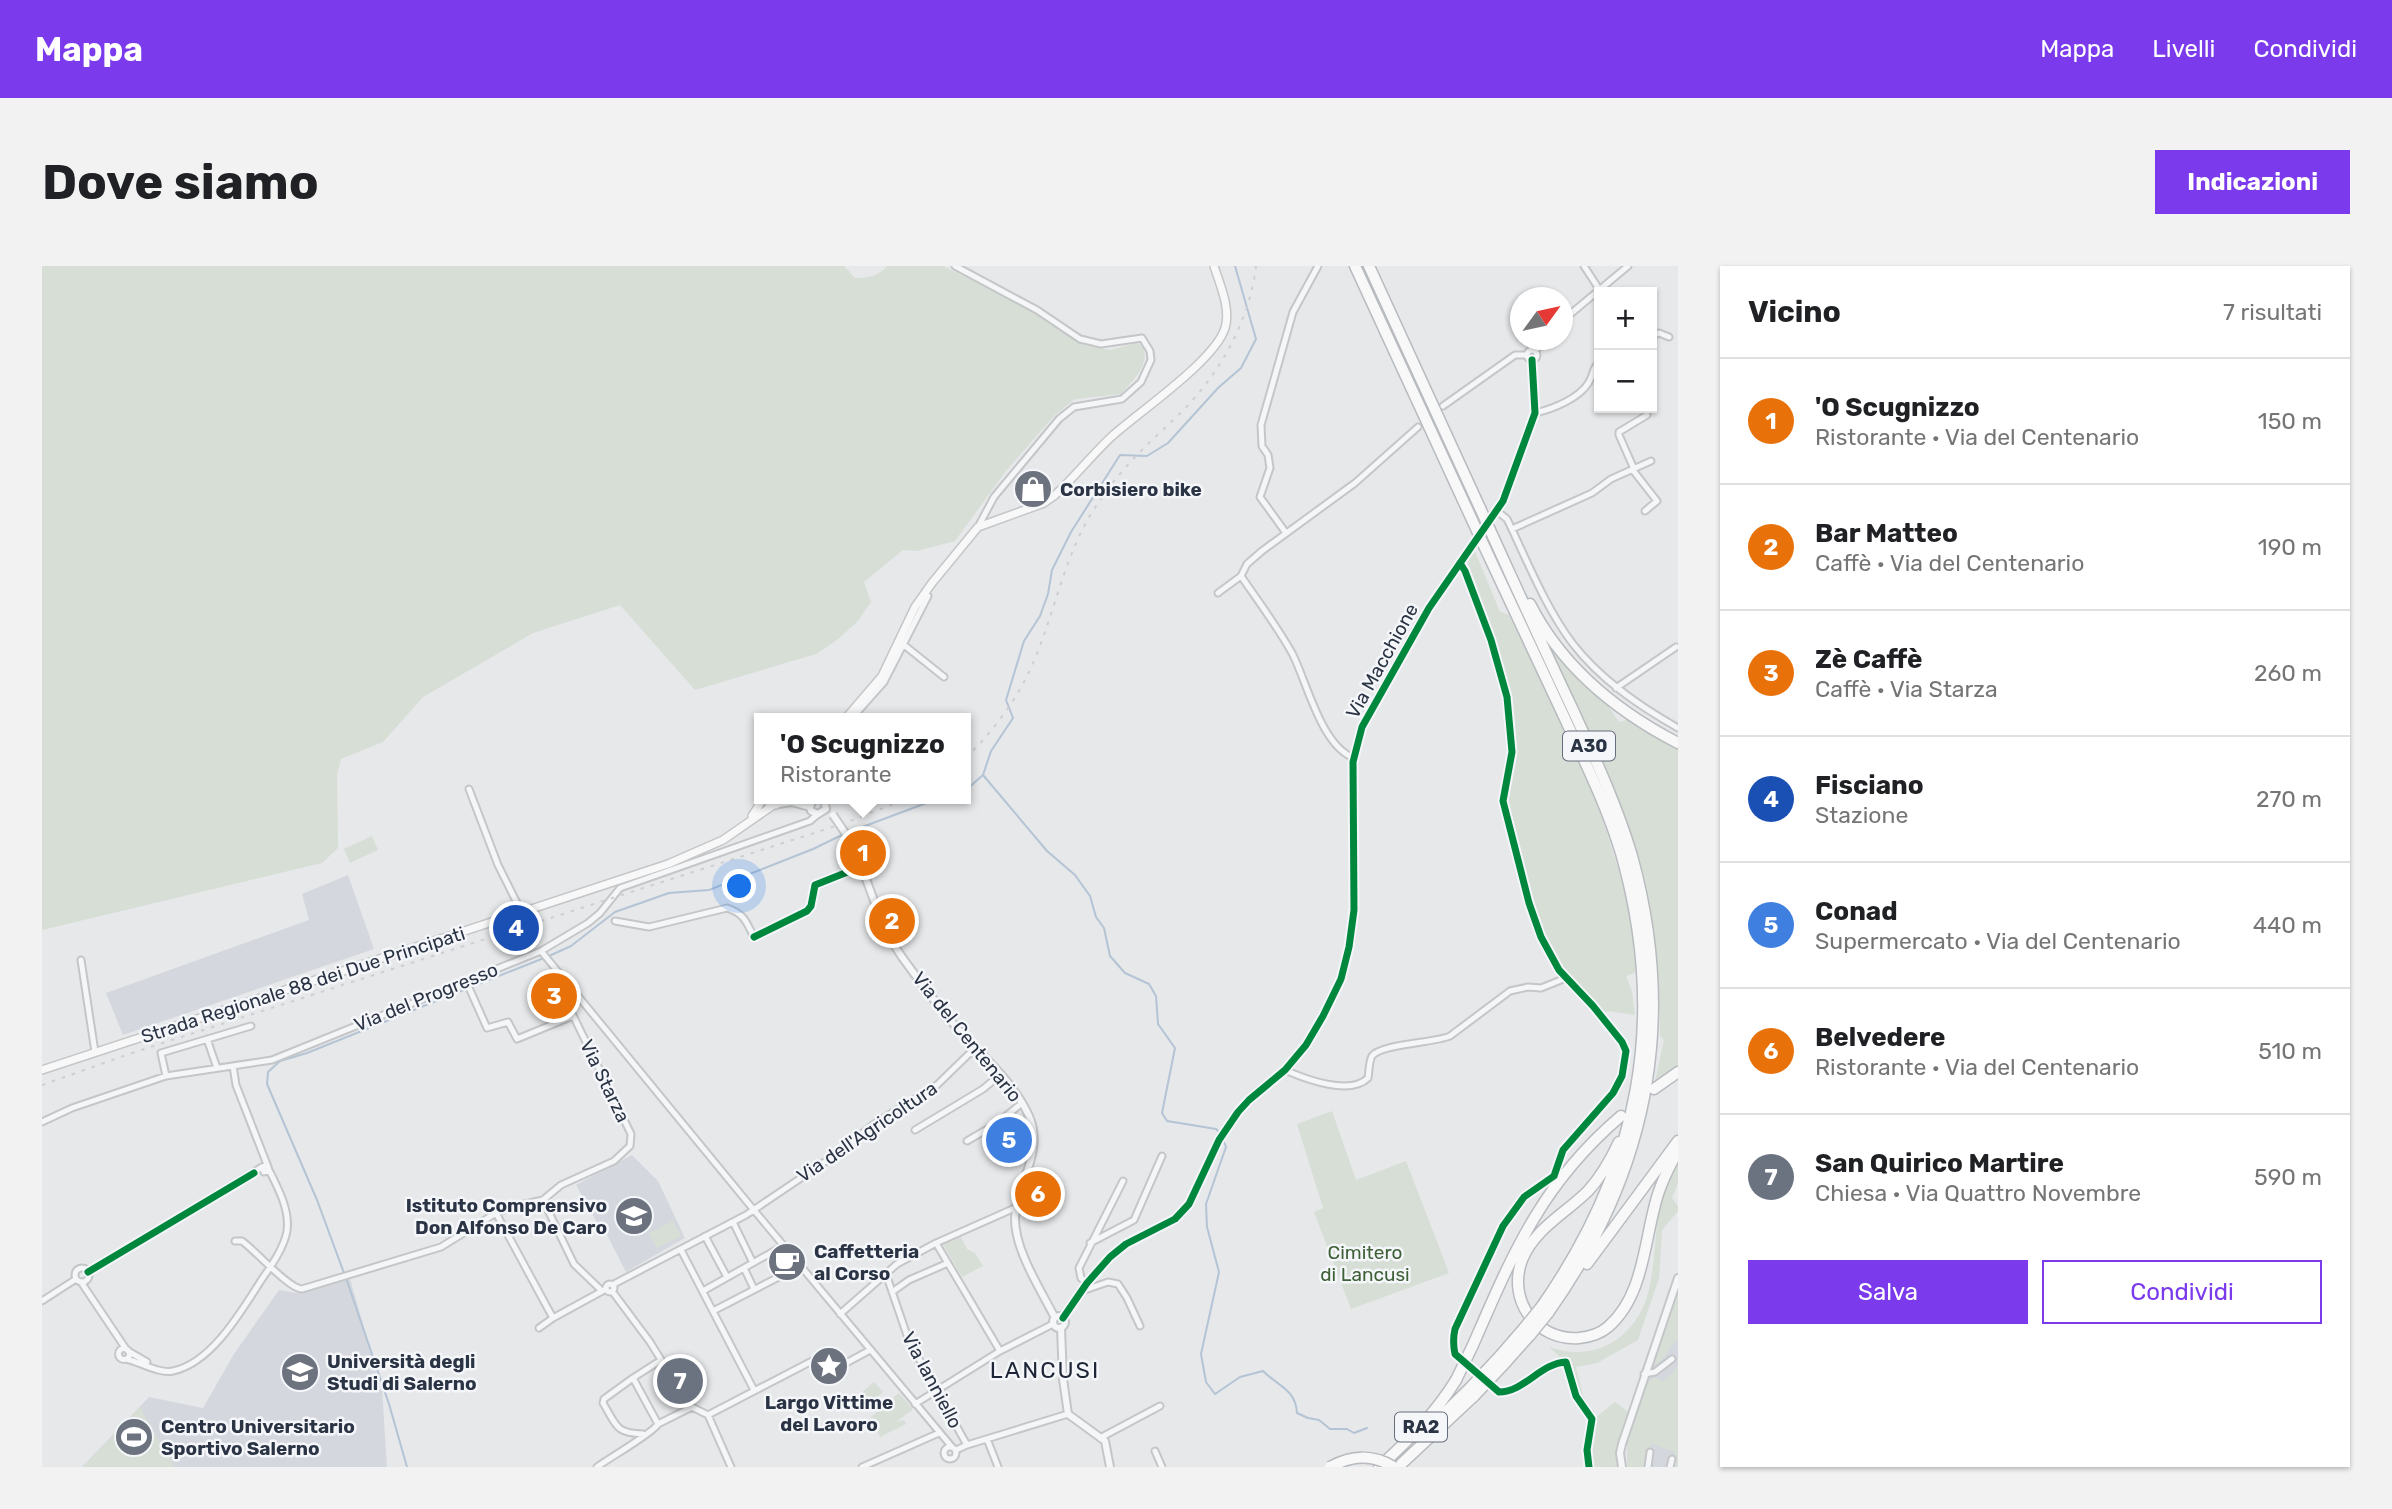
<!DOCTYPE html>
<html lang="it">
<head>
<meta charset="utf-8">
<style>
  body { margin:0; font-family:Rubik,sans-serif; background:#f2f2f2; color:#202124 }
  .controls { position:absolute; right:21px; top:21px; display:grid; overflow:hidden; border-radius:0px; box-shadow:0 2px 5px #0004 }
  .controls button { width:63px; height:63px; display:grid; place-items:center; padding:0; border:0; border-bottom:2px solid #e0e0e0; background:#fff; color:#202124; font:35px sans-serif }
  .compass { position:absolute; left:1468px; top:21px; width:63px; height:63px; border-radius:50%; background:#fff; box-shadow:0 2px 5px #0004; rotate:57deg }
  .you { position:absolute; left:698px; top:621px; width:24px; height:24px; margin:-18px; border:5px solid #fff; border-radius:50%; background:#1a73e8; box-shadow:0 0 0 10px #1a73e833 }
  .badge { display:grid; place-items:center; width:46px; height:46px; border-radius:50%; background:#7c3aed; color:#fff; font-size:23px; font-weight:700 }
  .pin { position:absolute; translate:-50% -50%; border:4px solid #fff; box-shadow:0 2px 7px #0006 }
  .popup { position:absolute; left:712px; top:447px; width:217px; height:91px; box-sizing:border-box; display:grid; place-content:center; border-radius:0px; background:#fff; filter:drop-shadow(0 2px 5px #0005); font-size:23px; white-space:nowrap; color:#757577 }
  .popup b { font-size:26px; color:#202124 }
  .popup::after { content:''; position:absolute; left:50%; top:100%; margin-left:-14px; border:14px solid transparent; border-top-color:#fff }
  .list { margin:0; padding:0; list-style:none }
  h2 { display:flex; justify-content:space-between; align-items:center; height:91px; margin:0; padding:0 28px; font-size:30px }
  h2 small { font-size:23px; font-weight:400; color:#757577 }
  .list li { display:grid; grid-template-columns:46px 1fr auto; gap:21px; align-items:center; box-sizing:border-box; height:126px; padding:0 28px; border-top:2px solid #e0e0e0 }
  .list b { display:block; font-size:26px; white-space:nowrap }
  .list p { margin:0; font-size:23px; white-space:nowrap; color:#757577 }
  .list em { font-size:23px; font-style:normal; color:#757577 }
  .actions { display:flex; gap:14px; padding:21px 28px }
  .actions a { flex:1; padding:16px 0; border:2px solid #7c3aed; border-radius:0px; text-align:center; font-size:24px; color:#7c3aed }
  .actions .main { background:#7c3aed; color:#fff }
  .map { position:relative; flex:none; width:1636px; height:1201px; overflow:hidden; border-radius:0px }
  header { display:flex; align-items:center; gap:42px; box-sizing:border-box; height:98px; padding:0 35px; background:#7c3aed; color:#fff }
  header strong { font-size:33px }
  nav { display:flex; gap:38px; margin-inline-start:auto; font-size:24px }
  .intro { display:flex; align-items:center; justify-content:space-between; box-sizing:border-box; height:168px; padding:0 42px }
  h1 { margin:0; font-size:49px }
  .button { padding:18px 32px; border-radius:0px; background:#7c3aed; color:#fff; font-size:24px; font-weight:700 }
  main { display:flex; gap:42px; padding:0 42px }
  aside { flex:1; background:#fff; border-radius:0px; box-shadow:0 2px 5px #0004 }
  .map>svg:first-child { display:block }
  .built { fill:#d4d7dd }
  .green { fill:#d6ded6 }
  .lines { fill:none; stroke-linecap:round; stroke-linejoin:round }
  .stream { stroke:#b4c4d5; stroke-width:2 }
  .minor-casing { stroke:#c4c6c8; stroke-width:9 }
  .tertiary-casing { stroke:#c4c6c8; stroke-width:10 }
  .secondary-casing { stroke:#c4c6c8; stroke-width:10 }
  .motorway-casing { stroke:#b8bbbf; stroke-width:13 }
  .minor { stroke:#f5f6f7; stroke-width:5 }
  .tertiary { stroke:#f5f6f7; stroke-width:6 }
  .secondary { stroke:#f8f8f8; stroke-width:7 }
  .motorway { stroke:#f8f8f8; stroke-width:10 }
  .rail { stroke:#cecfd2; stroke-width:2; stroke-dasharray:3.5 7; stroke-linecap:butt }
  .tertiary-bridge-casing { stroke:#c4c6c8; stroke-width:10; stroke-linecap:butt }
  .motorway-bridge-casing { stroke:#b8bbbf; stroke-width:13; stroke-linecap:butt }
  .tertiary-bridge { stroke:#f5f6f7; stroke-width:6 }
  .motorway-bridge { stroke:#f8f8f8; stroke-width:10 }
  .cycleway-casing { stroke:#f4f6f9; stroke-width:11 }
  .cycleway { stroke:#00873e; stroke-width:7 }
  .labels { text-anchor:middle; dominant-baseline:central; stroke-width:5; stroke-linejoin:round; paint-order:stroke }
  .shield { fill:#f4f6f9; stroke:#676e7b; stroke-width:2 }
  .shield-label { font-size:18px; font-weight:bold; fill:#2b3445 }
  .poi-label { font-size:19px; font-weight:bold; fill:#2b3445; stroke:#f4f6f9; text-anchor:start }
  .street-label { font-size:19px; fill:#2b3445; stroke:#f4f6f9 }
  .park-label { font-size:19px; fill:#3f6138; stroke:#f4f6f9 }
  .quarter-label { font-size:23px; letter-spacing:2px; fill:#1d2536; stroke:#f4f6f9 }
</style>
</head>
<body>
<header>
<strong>Mappa</strong>
<nav><a>Mappa</a><a>Livelli</a><a>Condividi</a></nav>
</header>
<div class="intro"><h1>Dove siamo</h1><a class="button">Indicazioni</a></div>
<main>
<div class="map">
<svg width="1636" height="1201" viewBox="0 0 1636 1201">
  <rect width="100%" height="100%" fill="#e6e8ea"/>
  <path class="built" d="M306,609L332,683L81,769L64,727L267,654L260,628Z
    M590,889L616,915L643,972L584,1006L561,961L558,962L534,919Z
    M308,1013L340,1124L345,1201H40L107,1131L161,1142L192,1088L237,1024L255,1027Z
    M1636,1023V1201H1585V1179Z"/>
  <path class="green" d="M0,0H802L813,12C826,12 836,11 845,0H901L958,28L1014,59L1041,79L1069,84L1094,77L1101,80C1108,99 1091,114 1079,128L1033,133L1012,150L964,205L913,275L875,285L861,284L822,316L829,336L815,356L795,374L774,388L653,424L578,339L491,367L381,431L341,476L299,493L295,508L296,582L280,597L0,664Z
    M1432,283L1458,346L1467,349C1521,462 1587,579 1594,706L1584,710L1590,726L1593,749L1567,745L1560,747L1519,700L1500,663L1470,559L1466,533L1475,491L1470,439L1453,371L1425,298Z
    M1507,376C1528,403 1559,426 1577,456L1585,454L1636,481V800L1613,815L1622,774L1618,770C1617,716 1614,664 1602,611C1584,534 1540,452 1506,380Z
    M330,570L336,584L308,597L302,583Z
    M1290,845L1314,914L1364,895L1407,1007L1309,1043L1272,946L1281,942L1255,858Z
    M1636,895V917L1630,932L1636,940V945L1620,964L1617,1012L1596,1074L1555,1097L1534,1101L1541,1129L1552,1146L1553,1152L1573,1136L1586,1146L1575,1182L1576,1201H1549L1547,1186L1552,1154L1551,1147L1537,1130L1528,1097L1525,1093L1518,1091L1507,1081C1551,1097 1591,1074 1605,1031C1614,1000 1612,966 1619,934C1623,920 1629,908 1636,895Z
    M631,955L639,970L615,982L607,967Z
    M919,971L925,983L933,987L941,1000L920,1011L901,978Z
    M1636,1023V1074C1625,1082 1624,1094 1613,1099L1611,1097Z
    M1636,1101V1201H1632L1635,1191L1632,1186L1609,1177L1605,1201H1585V1179L1604,1118L1612,1111L1622,1115Z
    M832,1116L841,1126L817,1146L809,1136Z
    M857,1127L871,1143L854,1156L862,1154L864,1158L838,1171L836,1166L833,1167L823,1156Z
    M98,1141L133,1201H40Z"/>
  <g class="lines">
    <path class="stream" d="M941,509L1005,585L1033,609L1048,630L1054,651L1062,662L1068,690L1083,707L1107,718L1114,730L1116,758L1133,782L1120,847L1125,855L1174,863L1177,866
      M924,524L941,509L949,485L971,452L964,434L982,375L998,350L1006,328L1010,304L1029,266L1078,189L1105,190L1126,177L1176,122L1199,102L1214,73L1193,0
      M807,566L895,533
      M507,690L529,680L573,646L627,627L667,624L771,583L802,568
      M429,721L502,692
      M1182,876L1184,881L1164,938L1165,961L1177,1006L1159,1088L1164,1116L1173,1128L1198,1111L1221,1105C1236,1120 1254,1124 1255,1147L1266,1152L1277,1154L1288,1163H1305L1312,1167L1325,1162
      M302,1007L275,934L225,818L226,806L238,795L265,787L424,723
      M304,1012L347,1138L365,1201"/>
    <defs>
      <path id="minor" d="M913,0L995,44L1038,73L1059,78L1100,72L1108,85L1109,94L1099,116L1080,133L1032,141L1017,153L952,231L936,261
        M1542,0L1557,23
        M1520,55L1586,0
        M1610,70L1617,67L1627,71
        M1485 89a5 5 0 1 1 10 0a5 5 0 1 1-10 0Z
        M1493,85L1503,74
        M1401,140L1473,89H1485
        M1493,147C1511,143 1538,132 1547,116C1552,108 1550,102 1557,97
        M1590,203L1615,235L1603,245
        M1592,203L1577,169V166L1605,149
        M1455,245L1465,253C1485,294 1503,341 1531,378C1559,414 1597,440 1636,462
        M1470,263L1550,227L1569,213L1609,195
        M1244,267L1218,231L1228,202L1226,189L1220,180L1219,159L1251,46L1276,0
        M1418,297L1423,305L1449,374L1465,431L1470,486L1461,535L1487,637L1499,671L1517,704L1551,740L1580,776L1584,785L1580,810L1571,827L1521,884L1512,910L1482,931L1461,960L1413,1063C1411,1072 1411,1079 1413,1088L1457,1126C1482,1126 1499,1097 1524,1096L1534,1130L1550,1153L1545,1184L1547,1201
        M1199,310C1216,335 1235,360 1250,387C1265,416 1279,480 1312,492
        M1176,327L1199,310L1205,298L1220,285L1313,217L1376,161
        M862,379L902,411
        M1574,422L1634,381
        M810,452L842,416L886,330
        M427,523L456,599L480,647
        M573,655L607,661L685,642C703,648 704,656 712,671L765,645L769,640L773,619L818,601
        M499,685L711,943L910,1181
        M39,694L53,786
        M424,715L445,762L466,756L475,773L531,750
        M165,773L175,802
        M191,800L194,819L226,901
        M1243,804C1263,813 1308,830 1326,812C1327,806 1327,795 1330,790C1339,778 1392,777 1408,770L1468,725L1486,721L1499,722L1524,712
        M124,810L119,787L209,760
        M0,856L30,842L124,810L230,794L499,685L546,657L558,647L578,622L768,555L776,548
        M873,864L941,823L959,808
        M925,875L954,858L980,837
        M225,899L227,904L222,906L220,901Z
        M501,934L519,919L572,895L588,880L589,868L523,733L514,713L515,706
        M501,934L532,998L559,1024
        M454,947L511,1052L564,1023
        M691,956L711,997
        M663,970L685,1011
        M193,975H200C214,985 247,1023 260,1023L399,981L454,947L469,941L501,934
        M894,977L958,1085
        M1048,977L1092,954L1120,890
        M639,984L712,1124
        M33 1009a7 7 0 1 1 14 0a7 7 0 1 1-14 0Z
        M702,1002L712,1023
        M46,1006L220,901
        M844,1008L867,1075L925,1179
        M39,1016L84,1083
        M1045,1017L1039,1012L1037,1002L1081,915
        M564 1022a4 4 0 1 1 8 0a4 4 0 1 1-8 0Z
        M570,1019L704,949L790,891L832,858L895,819L933,782
        M570,1025L608,1076L644,1134L650,1141L666,1149L689,1201
        M661,1025L741,980
        M1040,1025L1066,1016L1076,1018L1085,1032L1098,1060
        M850,1026L867,1014L906,997
        M0,1035L34,1013
        M671,1045L758,1000
        M798,1048L855,998L894,977L975,941
        M1021,1052L1045,1017L1068,991L1084,978L1133,953L1147,938L1177,874L1196,846L1207,834L1243,804L1264,779L1281,750L1299,713L1307,681L1312,644L1311,496L1320,461L1387,342L1461,235L1493,147L1490,94
        M497,1062L511,1052
        M76.5 1088a5.5 5.5 0 1 1 11 0a5.5 5.5 0 1 1-11 0Z
        M86,1085L105,1096
        M84,1093C98,1096 117,1108 131,1105C170,1097 200,1044 220,1013C229,1000 242,982 245,965C248,944 236,922 227,904
        M626,1105L637,1101L641,1103
        M1602,1108L1613,1106L1630,1093
        M591,1112L562,1133L561,1137C575,1160 573,1167 601,1168
        M873,1138L958,1085L1011,1058
        M666,1149L770,1095L784,1097L795,1102L828,1084
        M616,1158L650,1141
        M1058,1172L1118,1140
        M945,1173L956,1201
        M902 1187a6 6 0 1 1 12 0a6 6 0 1 1-12 0Z
        M914,1184L925,1179L1026,1148
        M1113,1185L1120,1201
        M555,1201C567,1192 611,1167 616,1158L591,1112L619,1094
        M820,1201L897,1167
        M1606,1201L1608,1186
        M1628,1201L1630,1193"/>
      <path id="tertiary" d="M771,533L768,541L769,545L776,548L784,543L782,533
        M736,538L750,536L768,541
        M808,574C827,613 835,656 860,691C878,716 896,741 916,763C941,791 971,815 987,850C1003,886 974,918 973,953C973,985 999,1024 1013,1052
        M1011 1056a6 6 0 1 1 12 0a6 6 0 1 1-12 0Z
        M1019,1062L1021,1113L1026,1148L1063,1175L1068,1201
        M1580,1201L1578,1187L1580,1178L1636,1012"/>
      <path id="secondary" d="M804,452L840,410L873,341L890,317L936,261L1002,237L1012,230C1032,212 1048,191 1068,172C1095,147 1173,95 1183,62C1189,43 1178,19 1172,0
        M727,539H734L739,533
        M710,550L721,533
        M0,804L626,598L681,574L730,540"/>
      <path id="motorway" d="M1313,0L1431,256
        M1327,0L1438,242
        M1448,264C1475,323 1502,383 1530,442C1552,490 1575,539 1590,590C1636,756 1606,907 1506,1047
        M1443,282C1470,340 1497,397 1524,455C1544,498 1565,541 1579,587C1626,753 1598,899 1500,1040
        M1488,338C1520,401 1574,445 1636,477
        M1612,823L1636,806
        M1577,876C1569,893 1559,911 1546,925C1524,947 1492,963 1480,994C1465,1034 1494,1075 1537,1072C1547,1071 1559,1067 1566,1061C1603,1029 1602,972 1616,928C1621,913 1628,899 1636,885
        M1545,998L1636,875
        M1431,1079C1471,987 1500,917 1579,850
        M1457,1091L1483,1061
        M1464,1096L1489,1068
        M1381,1168L1428,1122
        M1337,1201C1367,1174 1393,1148 1414,1114
        M1356,1201L1432,1130"/>
    </defs>
    <use href="#minor" class="minor-casing"/>
    <use href="#tertiary" class="tertiary-casing"/>
    <use href="#secondary" class="secondary-casing"/>
    <use href="#motorway" class="motorway-casing"/>
    <use href="#minor" class="minor"/>
    <use href="#tertiary" class="tertiary"/>
    <use href="#secondary" class="secondary"/>
    <use href="#motorway" class="motorway"/>
    <path class="rail" d="M924,492C947,469 967,444 982,416C1010,363 1018,299 1049,248C1065,222 1084,199 1106,178C1122,162 1140,147 1155,129C1185,94 1209,46 1214,0
      M0,819L90,787L803,557L864,533"/>
    <defs>
      <path id="tertiary-bridge" d="M791,549L808,574"/>
      <path id="motorway-bridge" d="M1438,242L1448,264
        M1431,256L1443,282
        M1483,1061L1500,1040
        M1489,1068L1506,1047
        M1414,1114L1431,1079
        M1428,1122L1457,1091
        M1432,1130L1464,1096
        M1288,1201C1310,1189 1330,1188 1352,1201"/>
    </defs>
    <use href="#tertiary-bridge" class="tertiary-bridge-casing"/>
    <use href="#motorway-bridge" class="motorway-bridge-casing"/>
    <use href="#tertiary-bridge" class="tertiary-bridge"/>
    <use href="#motorway-bridge" class="motorway-bridge"/>
    <defs>
      <path id="cycleway" d="M1418,297L1423,305L1449,374L1465,431L1470,486L1461,535L1487,637L1499,671L1517,704L1551,740L1580,776L1584,785L1580,810L1571,827L1521,884L1512,910L1482,931L1461,960L1413,1063C1411,1072 1411,1079 1413,1088L1457,1126C1482,1126 1499,1097 1524,1096L1534,1130L1550,1153L1545,1184L1547,1201
        M712,671L765,645L769,640L773,619L818,601
        M46,1006L212,907
        M1021,1052L1045,1017L1068,991L1084,978L1133,953L1147,938L1177,874L1196,846L1207,834L1243,804L1264,779L1281,750L1299,713L1307,681L1312,644L1311,496L1320,461L1387,342L1461,235L1493,147L1490,94"/>
    </defs>
    <use href="#cycleway" class="cycleway-casing"/>
    <use href="#cycleway" class="cycleway"/>
  </g>
  <defs>
    <symbol id="shop-disc" viewBox="-11 -11 22 22"><circle r="9.5" fill="#6c737f" stroke="#f4f6f9"/><path d="M-5-2.5h2.3a2.7 3.5 0 0 1 5.4 0H5L5.5 6h-11ZM-1.5-2.5h3a1.5 2.3 0 0 0-3 0Z" fill="#fff"/></symbol>
    <symbol id="school-disc" viewBox="-11 -11 22 22"><circle r="9.5" fill="#6c737f" stroke="#f4f6f9"/><path d="M0-5L7-2L0 1L-7-2ZM-4 1L0 2.5L4 1V4Q0 6-4 4Z" fill="#fff"/></symbol>
    <symbol id="cafe-disc" viewBox="-11 -11 22 22"><circle r="9.5" fill="#6c737f" stroke="#f4f6f9"/><path d="M-5.5-4.5H6V0H3Q3 3.5 0 3.5H-2.5Q-5.5 3.5-5.5 0ZM3-3.2v2h1.7v-2ZM-6 4.5H4V6H-6Z" fill="#fff"/></symbol>
    <symbol id="sight-disc" viewBox="-11 -11 22 22"><circle r="9.5" fill="#6c737f" stroke="#f4f6f9"/><path d="M0-6L1.8-2.2L6-1.7L2.9 1.2L3.7 5.4L0 3.3L-3.7 5.4L-2.9 1.2L-6-1.7L-1.8-2.2Z" fill="#fff"/></symbol>
    <symbol id="university-disc" viewBox="-11 -11 22 22"><circle r="9.5" fill="#6c737f" stroke="#f4f6f9"/><path d="M0-5L7-2L0 1L-7-2ZM-4 1L0 2.5L4 1V4Q0 6-4 4Z" fill="#fff"/></symbol>
    <symbol id="stadium-disc" viewBox="-11 -11 22 22"><circle r="9.5" fill="#6c737f" stroke="#f4f6f9"/><path d="M0-5a6.5 5 0 1 0 0 10a6.5 5 0 1 0 0-10ZM-3.5-1.8h7v3.6h-7Z" fill="#fff"/></symbol>
  </defs>
  <g fill-rule="evenodd">
    <use href="#shop-disc" x="969" y="201" width="44" height="44"/>
    <use href="#school-disc" x="570" y="928" width="44" height="44"/>
    <use href="#cafe-disc" x="723" y="974" width="44" height="44"/>
    <use href="#sight-disc" x="765" y="1078" width="44" height="44"/>
    <use href="#university-disc" x="236" y="1084" width="44" height="44"/>
    <use href="#stadium-disc" x="70" y="1149" width="44" height="44"/>
  </g>
  <g class="labels">
    <g class="shield">
      <rect x="1521" y="465.5" width="52" height="29" rx="5"/>
      <rect x="1353" y="1146.5" width="52" height="29" rx="5"/>
    </g>
    <g class="shield-label">
      <text x="1547" y="480">A30</text>
      <text x="1379" y="1161">RA2</text>
    </g>
    <g class="poi-label">
      <text x="1018" y="223">Corbisiero bike</text>
      <text x="565" y="939" text-anchor="end">Istituto Comprensivo<tspan x="565" dy="22">Don Alfonso De Caro</tspan></text>
      <text x="772" y="985">Caffetteria<tspan x="772" dy="22">al Corso</tspan></text>
      <text x="285" y="1095">Università degli<tspan x="285" dy="22">Studi di Salerno</tspan></text>
      <text x="787" y="1136" text-anchor="middle">Largo Vittime<tspan x="787" dy="22">del Lavoro</tspan></text>
      <text x="119" y="1160">Centro Universitario<tspan x="119" dy="22">Sportivo Salerno</tspan></text>
    </g>
    <g class="street-label">
      <text transform="translate(1340 395) rotate(-61)">Via Macchione</text>
      <text transform="translate(261 719) rotate(-18)">Strada Regionale 88 dei Due Principati</text>
      <text transform="translate(384 731) rotate(-22)">Via del Progresso</text>
      <text transform="translate(925 771) rotate(51)">Via del Centenario</text>
      <text transform="translate(563 815) rotate(64)">Via Starza</text>
      <text transform="translate(825 866) rotate(-34)">Via dell'Agricoltura</text>
      <text transform="translate(890 1114) rotate(62)">Via Ianniello</text>
    </g>
    <g class="park-label">
      <text x="1323" y="986">Cimitero<tspan x="1323" dy="22">di Lancusi</tspan></text>
    </g>
    <g class="quarter-label">
      <text x="1003" y="1104">LANCUSI</text>
    </g>
  </g>
</svg>
<div class="controls">
<button>+</button>
<button>−</button>
</div>
<svg class="compass" viewBox="-18 -18 36 36"><path d="M0-13l5 13h-10z" fill="#e53935"/><path d="M0 13l5-13h-10z" fill="#757577"/></svg>
<div class="you"></div>
<div class="pin badge" style="left:821px;top:587px;background:#e8710a">1</div>
<div class="popup"><b>'O Scugnizzo</b>Ristorante</div>
<div class="pin badge" style="left:850px;top:655px;background:#e8710a">2</div>
<div class="pin badge" style="left:512px;top:730px;background:#e8710a">3</div>
<div class="pin badge" style="left:474px;top:662px;background:#1a4fb4">4</div>
<div class="pin badge" style="left:967px;top:874px;background:#3f7fe0">5</div>
<div class="pin badge" style="left:996px;top:928px;background:#e8710a">6</div>
<div class="pin badge" style="left:638px;top:1115px;background:#6b7280">7</div>
</div>
<aside>
<h2>Vicino<small>7 risultati</small></h2>
<ul class="list">
<li><span class="badge" style="background:#e8710a">1</span><div><b>'O Scugnizzo</b><p>Ristorante · Via del Centenario</p></div><em>150 m</em></li>
<li><span class="badge" style="background:#e8710a">2</span><div><b>Bar Matteo</b><p>Caffè · Via del Centenario</p></div><em>190 m</em></li>
<li><span class="badge" style="background:#e8710a">3</span><div><b>Zè Caffè</b><p>Caffè · Via Starza</p></div><em>260 m</em></li>
<li><span class="badge" style="background:#1a4fb4">4</span><div><b>Fisciano</b><p>Stazione</p></div><em>270 m</em></li>
<li><span class="badge" style="background:#3f7fe0">5</span><div><b>Conad</b><p>Supermercato · Via del Centenario</p></div><em>440 m</em></li>
<li><span class="badge" style="background:#e8710a">6</span><div><b>Belvedere</b><p>Ristorante · Via del Centenario</p></div><em>510 m</em></li>
<li><span class="badge" style="background:#6b7280">7</span><div><b>San Quirico Martire</b><p>Chiesa · Via Quattro Novembre</p></div><em>590 m</em></li>
</ul>
<div class="actions"><a class="main">Salva</a><a>Condividi</a></div>
</aside>
</main>
</body>
</html>
